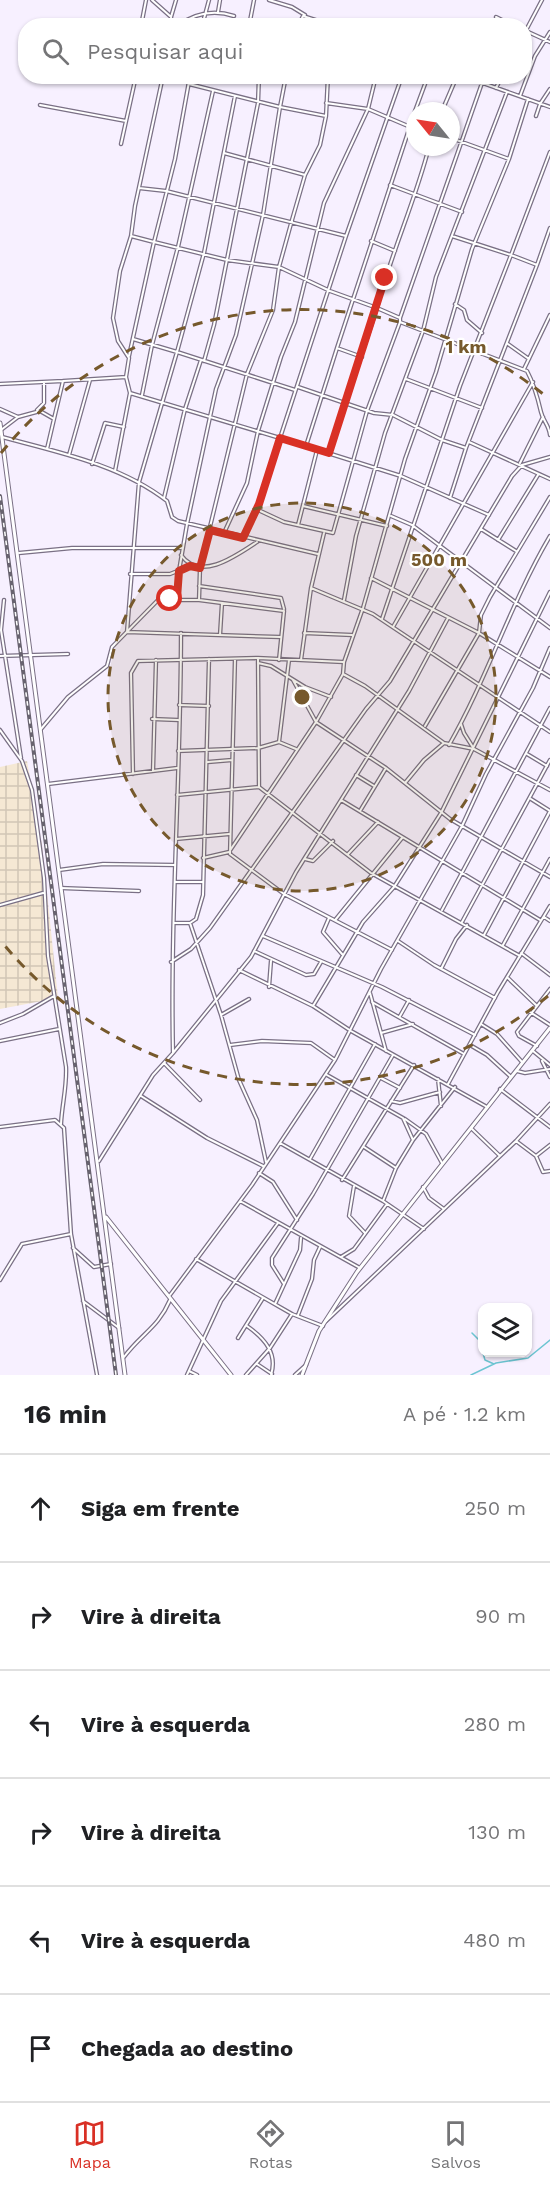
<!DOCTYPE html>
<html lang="pt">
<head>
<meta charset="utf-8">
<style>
  body { margin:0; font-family:"Work Sans",sans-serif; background:#f2f2f2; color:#202124 }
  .controls { position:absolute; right:18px; bottom:18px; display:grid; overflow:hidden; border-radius:12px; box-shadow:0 2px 4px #0004 }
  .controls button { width:54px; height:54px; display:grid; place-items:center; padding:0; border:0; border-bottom:2px solid #e0e0e0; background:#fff; color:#202124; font:30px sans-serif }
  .compass { position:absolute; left:406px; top:102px; width:54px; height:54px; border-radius:50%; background:#fff; box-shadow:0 2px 4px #0004; rotate:300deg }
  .stop { position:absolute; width:18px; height:18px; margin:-14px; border:4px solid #d93025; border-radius:50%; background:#fff }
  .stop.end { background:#d93025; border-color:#fff; box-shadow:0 2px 6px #0008 }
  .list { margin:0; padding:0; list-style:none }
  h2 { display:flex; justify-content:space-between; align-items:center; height:78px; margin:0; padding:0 24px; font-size:26px }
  h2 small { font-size:20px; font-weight:400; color:#757577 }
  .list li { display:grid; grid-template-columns:39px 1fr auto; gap:18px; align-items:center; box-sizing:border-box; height:108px; padding:0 24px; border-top:2px solid #e0e0e0 }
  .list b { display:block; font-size:22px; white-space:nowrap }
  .list em { font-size:20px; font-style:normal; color:#757577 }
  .icon { flex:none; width:33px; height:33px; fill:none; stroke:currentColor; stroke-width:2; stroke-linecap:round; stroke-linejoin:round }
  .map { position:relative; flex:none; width:550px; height:1375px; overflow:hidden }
  .search { position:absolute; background:#fff; box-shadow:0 2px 4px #0004; left:18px; right:18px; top:18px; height:66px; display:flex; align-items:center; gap:15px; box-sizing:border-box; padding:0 21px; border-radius:24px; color:#757577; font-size:22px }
  .sheet { height:726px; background:#fff }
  nav { display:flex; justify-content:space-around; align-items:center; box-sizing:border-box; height:84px; border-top:2px solid #e0e0e0; background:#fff; font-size:16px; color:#757577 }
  nav a { display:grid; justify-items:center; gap:3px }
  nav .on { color:#d93025 }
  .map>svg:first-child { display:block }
  .industrial { fill:url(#industrial-grid) }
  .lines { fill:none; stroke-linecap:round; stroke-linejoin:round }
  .stream { stroke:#6cc5d2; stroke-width:1.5 }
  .minor-casing { stroke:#7a7085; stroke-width:4.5 }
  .tertiary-casing { stroke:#7a7085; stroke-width:5 }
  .minor { stroke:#fff; stroke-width:2 }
  .tertiary { stroke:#fff; stroke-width:3 }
  .rail-casing { stroke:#68636f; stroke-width:4 }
  .rail { stroke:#fff; stroke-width:1.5; stroke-dasharray:4.5; stroke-linecap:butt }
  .route { stroke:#d93025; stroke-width:8 }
  .ring { fill:none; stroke:#76592c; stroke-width:3; stroke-dasharray:10 8 }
  .centre { fill:#76592c; stroke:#fff; stroke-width:3 }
  .ring-label { font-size:18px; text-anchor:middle; font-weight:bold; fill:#76592c; stroke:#fff; stroke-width:4.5; stroke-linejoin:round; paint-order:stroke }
</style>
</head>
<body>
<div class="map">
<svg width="550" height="1375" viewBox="0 0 550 1375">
  <defs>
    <pattern id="industrial-grid" width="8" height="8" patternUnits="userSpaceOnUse" patternTransform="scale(1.5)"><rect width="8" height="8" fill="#f5e8d4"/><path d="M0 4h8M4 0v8" fill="none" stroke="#d1c6b6"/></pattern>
  </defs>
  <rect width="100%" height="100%" fill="#f7f0ff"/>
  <path class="industrial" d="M27,761L42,845L58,998L0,1009V767Z"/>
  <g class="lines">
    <path class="stream" d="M472,1333L479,1340L485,1360L494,1364
      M471,1375L496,1363L528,1358L550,1340"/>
    <defs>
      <path id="minor" d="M152,0L170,16
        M269,0L292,7L305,15
        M218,12L220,0
        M496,17L514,26
        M141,26L146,0
        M172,26L171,17L176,0
        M177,26C195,13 213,9 234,16
        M202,26L209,0
        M249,26L254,0
        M298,26L303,16L334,26
        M526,31L550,42
        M524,34L542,0
        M190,76L175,159L154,242L227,260L279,267L330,291L377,308C391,253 415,202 429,147
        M463,76L550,107
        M189,84L280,107L286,76
        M496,88L502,76
        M520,96L535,56L550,32
        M326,103L368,109L415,129
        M40,105L126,121
        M415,111L428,76
        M442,111L457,76
        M536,116L540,104L550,89
        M451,138L509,159
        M121,144L136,76
        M224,153L305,175
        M390,185L462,212
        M139,188L166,191L346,236
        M371,241L395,251
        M537,265L550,228
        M455,304L464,310L467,320L482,333
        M400,318L482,83
        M133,339L177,352L204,253L235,96
        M508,344L529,359
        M337,348L415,111
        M129,356L154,242L131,236
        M204,361L214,325L258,103L259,76
        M524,369L550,315
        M406,379L482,408
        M0,384L63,381
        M298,387L374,413L393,415L442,440L466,448
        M130,393L280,438L346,236L402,76
        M142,395L152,345L178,247L213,91
        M0,409L18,417L40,411L54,419L47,449
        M37,410L44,403V382
        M54,419L63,381L126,377
        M1,430L18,417
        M2,437C58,452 121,465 167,501L172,517L178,521L318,554
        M469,442L550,479
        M306,446L337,348L362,357
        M329,453L377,308L400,318V322L527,371C534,384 538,399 541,412C543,421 549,425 550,435
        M69,455L90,380
        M520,463L543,417
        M92,464L105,423L124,427
        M115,471L130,393L126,377L129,358L118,341L113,318L120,271L131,236L135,206L163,76
        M164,498L185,409L201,360
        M450,498L466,448L537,265L511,255L550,152
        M303,506L387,526
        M256,509L284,522L333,533L367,411L400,322
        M391,516L412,525L550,628
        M298,525L317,450
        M481,529L516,551
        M224,533L247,483L258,431L281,357L295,322L324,203L368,109L376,76
        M243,538L259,504L280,438L401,476L489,515
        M498,540L538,475
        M19,553L72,548H181
        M181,555C200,582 236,556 257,542
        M130,574H170L190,566
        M371,578L479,633L550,677
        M199,586L281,598L284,609
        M311,588L373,614L550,732
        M177,598L179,571L187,524L216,389L236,335L263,215L280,107L326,116
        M4,600L1,630L21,758
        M199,600L200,568L247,374L273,310L279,267L292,220L305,175L320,145L326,116L328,76
        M344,600L356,536L385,433L423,331L436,277L507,92
        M382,619L460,386L511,255L452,236
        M393,627L533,382
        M127,632L139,482L177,352L295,390
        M127,632L280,637
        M304,633L352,635
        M220,635L222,603
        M0,656L68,654
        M258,658L259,787
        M235,659L230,854L284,894L392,950
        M301,660L311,588L324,533
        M258,663L271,666L305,687L331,697
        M343,674L365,686L444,743
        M293,680L316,722L386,768L450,819L550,877
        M179,705L209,706
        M152,719L178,720
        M461,724L464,733L474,749L550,790
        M425,726L479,633L481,615L490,597L550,497
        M41,729L68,697L107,666L112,647L158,600H199L284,611L279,660
        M0,730L22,761L32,790L44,878L48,956L66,1067C67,1087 62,1104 61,1124
        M279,742L289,660
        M449,745C488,677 510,604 550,536
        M178,751L258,748L279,742L296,749
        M527,754L547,766
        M208,762L232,760
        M153,771L156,660
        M133,774L131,673L138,661L258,658L343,662
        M356,775L374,786
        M405,783L424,760L444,743L474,749
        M48,784L177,768
        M177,795L259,787L371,873L520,956
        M531,799L550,811
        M341,800L540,920
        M360,811L386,768
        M176,839L229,834
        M348,854L378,822
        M203,858L229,852L316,722L343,674L344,662L363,608L405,459L436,372L472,249L509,159L528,99
        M305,859L313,861L333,841
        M59,870L103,864L175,865
        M176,882H203
        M61,888L139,891
        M0,905L43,893
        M442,910L550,708
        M544,917L550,921
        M329,918L323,932L342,954
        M336,919L402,838
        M462,922L550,760
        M174,923H190L196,919L203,895L209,659
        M190,923L221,1015L239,1080L257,1120L266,1162
        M484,935L550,811
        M263,936L382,987L475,1035
        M398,941L434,965L495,998
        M503,945L550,859
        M254,951L306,975L314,974L321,962
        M521,953L550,975
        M171,962L191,949L210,928L366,709L390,681L512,476L522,465L550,457
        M441,969L456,939L467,925
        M239,970L313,1006L351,1031L487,1107
        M508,978L536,1005
        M269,987L271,961
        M370,993L386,1051
        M372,1002L464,1054
        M313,1006L363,922L394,887L441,813L550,592
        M530,1012L550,1025
        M221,1015L249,999
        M400,1016L409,1000
        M0,1023L23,1014L54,996
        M481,1024L497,1034L522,1062
        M381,1033L413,1024
        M0,1041L59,1029
        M230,1045L262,1041L311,1043L335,1060
        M470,1045L487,1055L510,1076
        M537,1046L519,1036L517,1032L550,989
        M533,1051L550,1065
        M173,1053L251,957L296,872L409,691L448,618
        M542,1061L550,1077
        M164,1063L200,1100
        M517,1071L525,1073L550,1069
        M327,1075L403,1118L413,1140L396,1168L383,1201
        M381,1078L400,1088
        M438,1079L441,1106
        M448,1084L498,992L550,906
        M500,1089L550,1127
        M141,1096L207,1138L263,1166
        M391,1101L400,1103L440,1092
        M405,1119L426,1134L442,1163
        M0,1127L55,1120L64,1128L71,1234L97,1375
        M472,1129L500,1156
        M413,1140L455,1087
        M516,1141L536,1156L543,1172L550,1171
        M280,1143L383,1201L424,1229
        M364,1147L396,1168
        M536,1156L550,1145
        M310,1159L375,1044
        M99,1161L153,1075L173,1053C170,913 181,773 181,633
        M259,1173L273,1182L297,1220
        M342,1180L414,1065
        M354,1186L349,1216L365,1233
        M423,1187L429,1198L444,1209
        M240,1201L360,1268
        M73,1248L94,1267L111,1264
        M341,1257L354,1249L387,1204
        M196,1259L292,1314L323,1326
        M0,1280L22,1244L71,1234
        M284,1284L272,1265V1258L313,1194L393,1055
        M170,1295L252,1185L335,1060L381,969L462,826L486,774L533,688L550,648
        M83,1301L119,1328
        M275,1304L300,1250L301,1238
        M298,1315L312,1279L314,1260L320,1247
        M326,1321L516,1141L550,1104
        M247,1326C264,1338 278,1353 271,1375
        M238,1338L263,1298
        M124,1357C142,1333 158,1328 170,1300
        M257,1364L272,1374
        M189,1371L197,1375
        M187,1375L221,1301L278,1223
        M246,1375L270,1348L292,1314
        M295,1375L306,1365"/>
      <path id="tertiary" d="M0,423L125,1375
        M106,1217L231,1375
        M302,1375L319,1331L357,1272L550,1028"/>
    </defs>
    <use href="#minor" class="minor-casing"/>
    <use href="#tertiary" class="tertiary-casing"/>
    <use href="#minor" class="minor"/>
    <use href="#tertiary" class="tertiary"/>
    <defs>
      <path id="rail" d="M0,496L116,1375"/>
    </defs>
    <use href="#rail" class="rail-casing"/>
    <use href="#rail" class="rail"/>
  </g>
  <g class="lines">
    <path class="route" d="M170,599L177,598L179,571L190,566L200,568L210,530L243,538L259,504L280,438L329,453L385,278"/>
  </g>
  <circle cx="302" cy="697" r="194" fill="#76592c" fill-opacity=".12"/>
  <g class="ring">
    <circle cx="302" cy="697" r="194"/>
    <path d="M548 996A387 387 0 0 1 1 941M1 453A387 387 0 0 1 548 398"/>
  </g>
  <circle cx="302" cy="697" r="9" class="centre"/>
  <g class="ring-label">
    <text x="466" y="353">1 km</text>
    <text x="439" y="566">500 m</text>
  </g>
</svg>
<div class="controls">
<button><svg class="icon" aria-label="layers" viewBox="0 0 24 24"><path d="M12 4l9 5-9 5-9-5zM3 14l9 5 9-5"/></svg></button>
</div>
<svg class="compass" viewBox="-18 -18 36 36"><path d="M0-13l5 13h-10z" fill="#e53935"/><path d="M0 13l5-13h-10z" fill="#757577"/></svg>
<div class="stop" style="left:170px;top:599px"></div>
<div class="stop end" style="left:385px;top:278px"></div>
<div class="search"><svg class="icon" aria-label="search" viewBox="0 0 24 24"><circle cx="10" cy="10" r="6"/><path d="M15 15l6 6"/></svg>Pesquisar aqui</div>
</div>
<section class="sheet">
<h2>16 min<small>A pé · 1.2 km</small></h2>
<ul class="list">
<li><svg class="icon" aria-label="ahead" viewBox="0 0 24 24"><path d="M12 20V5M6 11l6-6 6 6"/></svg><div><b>Siga em frente</b></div><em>250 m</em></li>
<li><svg class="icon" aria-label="right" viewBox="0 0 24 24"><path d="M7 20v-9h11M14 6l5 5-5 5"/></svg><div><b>Vire à direita</b></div><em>90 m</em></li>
<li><svg class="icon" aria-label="left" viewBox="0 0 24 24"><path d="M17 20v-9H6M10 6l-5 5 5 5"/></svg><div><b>Vire à esquerda</b></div><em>280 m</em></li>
<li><svg class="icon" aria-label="right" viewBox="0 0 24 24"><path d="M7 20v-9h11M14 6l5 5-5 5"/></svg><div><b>Vire à direita</b></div><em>130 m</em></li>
<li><svg class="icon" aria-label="left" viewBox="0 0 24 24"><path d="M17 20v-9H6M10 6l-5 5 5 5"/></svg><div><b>Vire à esquerda</b></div><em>480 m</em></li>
<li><svg class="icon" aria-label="arrive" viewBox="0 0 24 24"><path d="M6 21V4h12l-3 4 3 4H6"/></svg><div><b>Chegada ao destino</b></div></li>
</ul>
</section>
<nav>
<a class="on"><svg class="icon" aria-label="map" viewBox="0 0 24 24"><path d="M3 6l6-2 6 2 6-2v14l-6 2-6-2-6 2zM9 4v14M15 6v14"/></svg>Mapa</a>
<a><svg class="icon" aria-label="directions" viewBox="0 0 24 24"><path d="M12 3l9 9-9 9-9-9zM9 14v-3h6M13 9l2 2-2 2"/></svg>Rotas</a>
<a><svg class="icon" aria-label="saved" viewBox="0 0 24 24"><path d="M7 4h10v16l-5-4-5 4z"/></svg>Salvos</a>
</nav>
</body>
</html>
